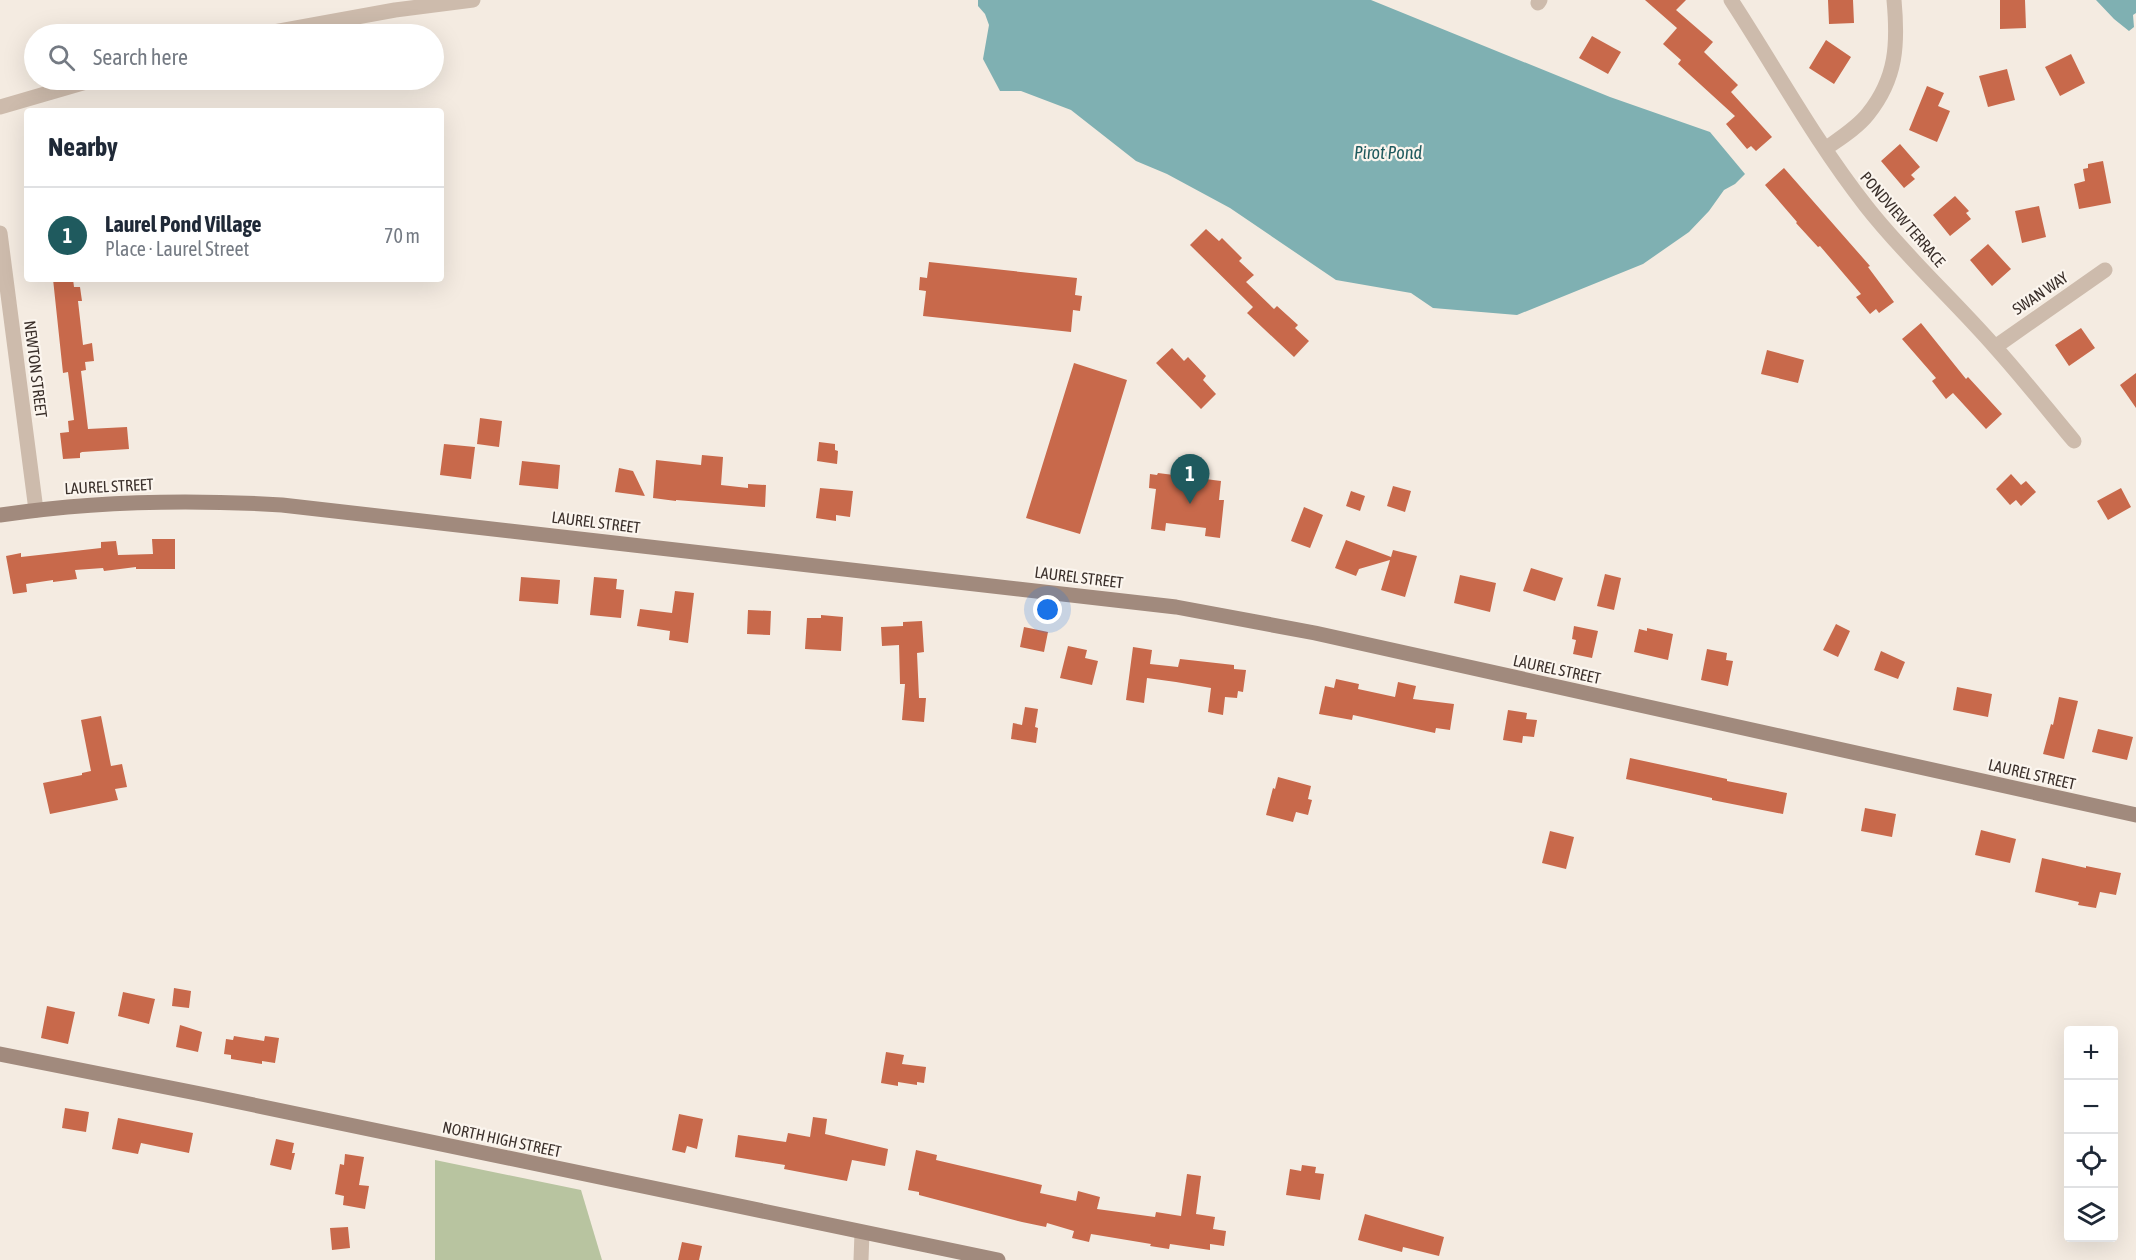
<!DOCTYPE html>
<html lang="en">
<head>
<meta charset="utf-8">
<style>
  body { margin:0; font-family:"Asap Condensed",sans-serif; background:#f2f2f3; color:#1f2937 }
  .controls { position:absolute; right:18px; bottom:18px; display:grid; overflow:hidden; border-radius:6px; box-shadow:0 6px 24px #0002 }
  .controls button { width:54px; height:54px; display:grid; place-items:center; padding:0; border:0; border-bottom:2px solid #e0e1e3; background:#fff; color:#1f2937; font:30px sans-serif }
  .you { position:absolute; left:1048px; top:610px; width:21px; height:21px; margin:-15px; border:4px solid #fff; border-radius:50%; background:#1a73e8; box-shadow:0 0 0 9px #1a73e833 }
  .badge { display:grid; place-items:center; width:39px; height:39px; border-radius:50%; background:#1f5a5e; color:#fff; font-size:20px; font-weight:700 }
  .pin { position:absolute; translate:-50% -50px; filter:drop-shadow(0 2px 3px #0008) }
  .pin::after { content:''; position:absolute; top:32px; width:21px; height:18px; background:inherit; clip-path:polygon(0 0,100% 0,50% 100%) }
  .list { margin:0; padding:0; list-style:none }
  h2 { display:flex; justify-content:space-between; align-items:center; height:78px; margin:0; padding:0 24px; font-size:26px }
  h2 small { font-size:20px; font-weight:400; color:#747a83 }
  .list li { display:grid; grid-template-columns:39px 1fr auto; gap:18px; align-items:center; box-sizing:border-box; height:96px; padding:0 24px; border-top:2px solid #e0e1e3 }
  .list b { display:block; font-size:22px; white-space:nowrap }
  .list p { margin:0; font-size:20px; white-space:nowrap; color:#747a83 }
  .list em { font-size:20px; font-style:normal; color:#747a83 }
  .icon { flex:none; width:33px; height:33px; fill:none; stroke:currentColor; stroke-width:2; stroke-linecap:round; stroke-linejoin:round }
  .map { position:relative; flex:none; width:2136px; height:1260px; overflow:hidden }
  .search { position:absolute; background:#fff; box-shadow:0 6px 24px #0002; left:24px; top:24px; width:420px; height:66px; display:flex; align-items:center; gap:15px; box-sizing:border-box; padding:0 21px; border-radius:33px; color:#747a83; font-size:22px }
  .panel { position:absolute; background:#fff; box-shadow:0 6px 24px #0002; left:24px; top:108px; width:420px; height:174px; border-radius:6px }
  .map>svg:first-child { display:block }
  .green { fill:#b8c4a0 }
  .water { fill:#7fb0b2 }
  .building { fill:#c8694b }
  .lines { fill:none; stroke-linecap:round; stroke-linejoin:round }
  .street { stroke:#cdbbac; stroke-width:15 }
  .secondary { stroke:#a18a7d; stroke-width:15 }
  .labels { text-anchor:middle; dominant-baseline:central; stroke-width:4.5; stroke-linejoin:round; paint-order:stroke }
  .street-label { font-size:16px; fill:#3b302b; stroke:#fbf5ee }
  .water-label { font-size:18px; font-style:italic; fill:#1f5a5e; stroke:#fbf5ee }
</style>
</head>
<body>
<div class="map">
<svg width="2136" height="1260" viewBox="0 0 2136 1260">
  <rect width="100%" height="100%" fill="#f4ebe1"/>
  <path class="green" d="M435,1160L581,1190L602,1260H435Z"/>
  <path class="water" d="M978,0H1371L1610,97L1710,132L1745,174L1735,184L1724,190L1709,211L1689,232L1643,264L1517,315L1433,308L1411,293L1336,280L1230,208L1167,174L1136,161L1071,110L1021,91H1000L983,59L989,25L985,14L978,6Z
    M2096,0H2136V13L2133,15L2134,27L2129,31L2114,19Z"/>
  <path class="building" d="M1645,0H1686L1676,10L1713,42L1704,52L1738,85L1731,92L1772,137L1756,151L1751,146L1747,149L1726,124L1735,116L1678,64L1681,60L1663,44L1677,28Z
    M1828,0H1853L1854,23L1829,24Z
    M2000,0H2025L2026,28L2000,29Z
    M1592,36L1621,52L1608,74L1579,58Z
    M1826,40L1851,57L1834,84L1809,68Z
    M2071,54L2085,83L2060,96L2045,67Z
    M2007,69L2015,100L1988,107L1979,76Z
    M1927,86L1944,93L1938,106L1950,111L1937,142L1909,130Z
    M1900,144L1920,167L1911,175L1915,179L1904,188L1881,161Z
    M2103,161L2111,203L2079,209L2074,184L2085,181L2083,169L2088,168V164Z
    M1784,168L1870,266L1868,267L1894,302L1879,313L1876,309L1870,314L1856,297L1861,294L1820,246L1818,247L1796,223L1797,222L1765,185Z
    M1955,196L1969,211L1966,213L1971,219L1950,236L1933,215Z
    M2039,206L2046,237L2022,243L2015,211Z
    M1206,229L1219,241L1222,238L1242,258L1239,261L1254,275L1246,282L1274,309L1277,306L1298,325L1295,328L1309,341L1294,357L1247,313L1253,307L1190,245Z
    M1988,244L2011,269L1992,286L1970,260Z
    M929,262L1077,278L1075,295L1082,296L1080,311L1073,310L1071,332L923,316L926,291L919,290L920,277L927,278Z
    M53,279H73L74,287H80L82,301H78L83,345L92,343L94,361L85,362L86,370L81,371L88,429L127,427L129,449L82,452L80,453V458L63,459L60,433L69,432L68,421L74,420L68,372L63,373Z
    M1921,323L1966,379L1968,377L2002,414L1986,429L1953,393L1946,399L1932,381L1936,378L1902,339Z
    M2081,328L2095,348L2069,366L2055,345Z
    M1172,348L1184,361L1188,357L1206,376L1203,380L1216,394L1201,409L1156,363Z
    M1767,350L1804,360L1798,383L1761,374Z
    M1074,363L1127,380L1080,534L1026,518Z
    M2136,373V408L2120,385Z
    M480,418L502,421L499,447L477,444Z
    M819,442L835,444V450L838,451L837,464L817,461Z
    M444,444L475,447L471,479L440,475Z
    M702,455L723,457L721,485L748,488V484L766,485L765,507L676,500V501L653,498L656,460L701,465Z
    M522,461L560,465L558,489L519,485Z
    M619,468L633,471L645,496L615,492Z
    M1158,473L1221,481L1219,500H1224L1220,538L1205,536L1206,528L1166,523L1165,531L1151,529L1156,489L1149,488L1150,474L1157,475Z
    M2011,474L2021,485L2026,481L2036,492L2021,506L2016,500L2010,505L1996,489Z
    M1393,486L1411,491L1405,512L1387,506Z
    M820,488L853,491L850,517L836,515V521L816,518Z
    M2121,488L2131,507L2108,520L2097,501Z
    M1351,491L1365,496L1360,511L1346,506Z
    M1304,507L1323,515L1310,548L1291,541Z
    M152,539H175V569H136V567L104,571L103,568L75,570L77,579L53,582V580L26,584L27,592L13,594L6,556L21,553V557L101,548V542L116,541L118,555L153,554Z
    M1346,540L1391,557L1393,550L1417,556L1405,597L1381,590L1390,560L1359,569L1356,576L1335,568Z
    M1531,568L1563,578L1555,601L1523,591Z
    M1605,574L1621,578L1614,610L1597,606Z
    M1460,575L1496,583L1490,612L1454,603Z
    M521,577L560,580L558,604L519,601Z
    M594,577L617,579L616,589L624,590L621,618L590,615Z
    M675,591L694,593L688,643L669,640L670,631L637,626L640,609L672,613Z
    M748,610L771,611L770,635L747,634Z
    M821,615L843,617L841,651L805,649L807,618H821Z
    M922,621L924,652L917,653L919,698H926L924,722L902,720L905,684H900L899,645L882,646L881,627L903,626V622Z
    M1836,624L1850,631L1838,657L1823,650Z
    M1574,626L1598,631L1592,658L1573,654L1576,640L1572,639Z
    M1024,627L1048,632L1044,652L1020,647Z
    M1647,628L1673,634L1668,660L1634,652L1639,629L1647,631Z
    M1068,646L1087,650L1085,658L1098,661L1092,685L1060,678Z
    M1133,647L1152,650L1150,664L1178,667L1180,659L1234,665V669L1246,670L1243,692L1238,691L1237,698L1225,697L1223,715L1208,712L1211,688L1176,682L1147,678L1144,703L1126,700Z
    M1707,649L1727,653L1726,660L1733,661L1728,686L1701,680Z
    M1881,651L1905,662L1898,679L1874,670Z
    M1336,679L1359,684L1358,689L1395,697L1398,682L1416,686L1413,699L1454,704L1450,730L1436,728L1435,733L1353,715L1352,720L1319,714L1325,686L1334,688Z
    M1957,687L1992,694L1988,717L1953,710Z
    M2059,697L2078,701L2064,759L2043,754L2051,724L2053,725Z
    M1025,707L1038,709L1035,727L1038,728L1036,743L1011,739L1013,723L1022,725Z
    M1508,710L1527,713L1526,719L1537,720L1534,737L1523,736L1522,743L1503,740Z
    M101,716L111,766L122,764L127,787L115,789L118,800L50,814L43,783L82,775V773L91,771L81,720Z
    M2098,729L2133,737L2127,760L2092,752Z
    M1630,758L1727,779V781L1787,793L1783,814L1712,800V798L1626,779Z
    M1278,777L1311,786L1308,799L1312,800L1308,815L1296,812L1293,822L1266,815L1273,788L1275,789Z
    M1865,808L1896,814L1892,837L1861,831Z
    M1981,830L2016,839L2010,863L1975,855Z
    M1550,831L1574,837L1566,869L1542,863Z
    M2042,858L2086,868V866L2121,873L2116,895L2100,892L2096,908L2078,905L2079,902L2035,892Z
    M174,988L191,991L189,1008L172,1006Z
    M123,992L155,999L149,1024L118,1016Z
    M47,1006L75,1012L68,1044L41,1038Z
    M180,1025L202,1032L198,1052L176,1047Z
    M234,1036L264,1041L265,1036L279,1038L275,1063L262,1061V1064L231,1059V1055L224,1054L226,1039L233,1040Z
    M886,1052L904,1055L902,1064L926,1067L924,1083L917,1082V1085L898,1082V1086L881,1083Z
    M65,1108L89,1112L86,1132L62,1128Z
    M679,1114L703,1119L697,1149L687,1146L685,1153L672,1150Z
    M813,1117L827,1119L825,1134L888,1149L885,1166L852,1160L847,1181L784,1169L785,1165L735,1157L738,1135L786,1142L788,1133L810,1137Z
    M118,1118L193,1133L189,1153L141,1143L138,1154L112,1149Z
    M276,1139L294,1143L292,1153H295L291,1170L270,1165Z
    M916,1150L937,1155L936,1160L1042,1185L1040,1193L1076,1201L1078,1191L1100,1197L1097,1209L1155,1217L1156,1212L1181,1216L1187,1174L1201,1176L1196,1214L1215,1217L1213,1229L1226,1231L1224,1246L1210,1244V1250L1170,1244L1169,1249L1150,1246L1151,1244L1091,1234L1089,1242L1072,1238L1074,1231L1047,1223L1046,1227L1022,1222L919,1195V1192L908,1190Z
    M345,1154L364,1157L359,1185L369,1186L365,1209L343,1205L344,1196L335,1194L340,1164L344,1165Z
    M1302,1165L1316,1167L1315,1173L1324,1174L1320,1200L1286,1195L1290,1169L1301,1171Z
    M1365,1214L1444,1237L1439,1256L1403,1247L1402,1252L1358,1240Z
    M348,1227L350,1248L332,1250L330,1228Z
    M682,1242L702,1246L699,1260H678Z"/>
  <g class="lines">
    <path class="street" d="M1731,0C1776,69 1815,141 1866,206C1905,256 1953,299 1995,347C2022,377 2048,410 2074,441
      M1538,3L1540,0
      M263,34L395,10L473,0
      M0,107L93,80
      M1825,149C1839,139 1857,128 1868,114C1897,78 1898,43 1894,0
      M0,233L36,510
      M1995,347L2105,270
      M861,1260L862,1233"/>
    <path class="secondary" d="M0,515C94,501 187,499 282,505L1176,607L1315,633L2136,815
      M0,1054L201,1094L998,1260"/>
  </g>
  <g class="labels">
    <g class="street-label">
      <text transform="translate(1903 219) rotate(49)">PONDVIEW TERRACE</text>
      <text transform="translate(2040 293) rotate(-34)">SWAN WAY</text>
      <text transform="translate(36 369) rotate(83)">NEWTON STREET</text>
      <text transform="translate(109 486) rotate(-3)">LAUREL STREET</text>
      <text transform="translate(596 522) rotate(7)">LAUREL STREET</text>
      <text transform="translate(1079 577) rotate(7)">LAUREL STREET</text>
      <text transform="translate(1557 669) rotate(12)">LAUREL STREET</text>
      <text transform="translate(2032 774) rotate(13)">LAUREL STREET</text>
      <text transform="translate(502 1139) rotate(12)">NORTH HIGH STREET</text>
    </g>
    <g class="water-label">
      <text x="1388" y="152">Pirot Pond</text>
    </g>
  </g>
</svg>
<div class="controls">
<button>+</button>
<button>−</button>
<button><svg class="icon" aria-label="locate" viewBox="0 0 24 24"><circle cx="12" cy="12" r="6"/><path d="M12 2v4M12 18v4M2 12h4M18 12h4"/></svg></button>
<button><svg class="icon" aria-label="layers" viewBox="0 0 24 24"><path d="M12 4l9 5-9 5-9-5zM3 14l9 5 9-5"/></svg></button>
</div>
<div class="you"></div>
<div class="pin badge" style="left:1190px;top:504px">1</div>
<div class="search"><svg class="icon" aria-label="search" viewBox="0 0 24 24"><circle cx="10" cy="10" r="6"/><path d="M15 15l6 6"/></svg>Search here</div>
<section class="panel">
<h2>Nearby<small></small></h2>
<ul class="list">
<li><span class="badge">1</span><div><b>Laurel Pond Village</b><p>Place · Laurel Street</p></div><em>70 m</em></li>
</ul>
</section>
</div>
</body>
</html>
